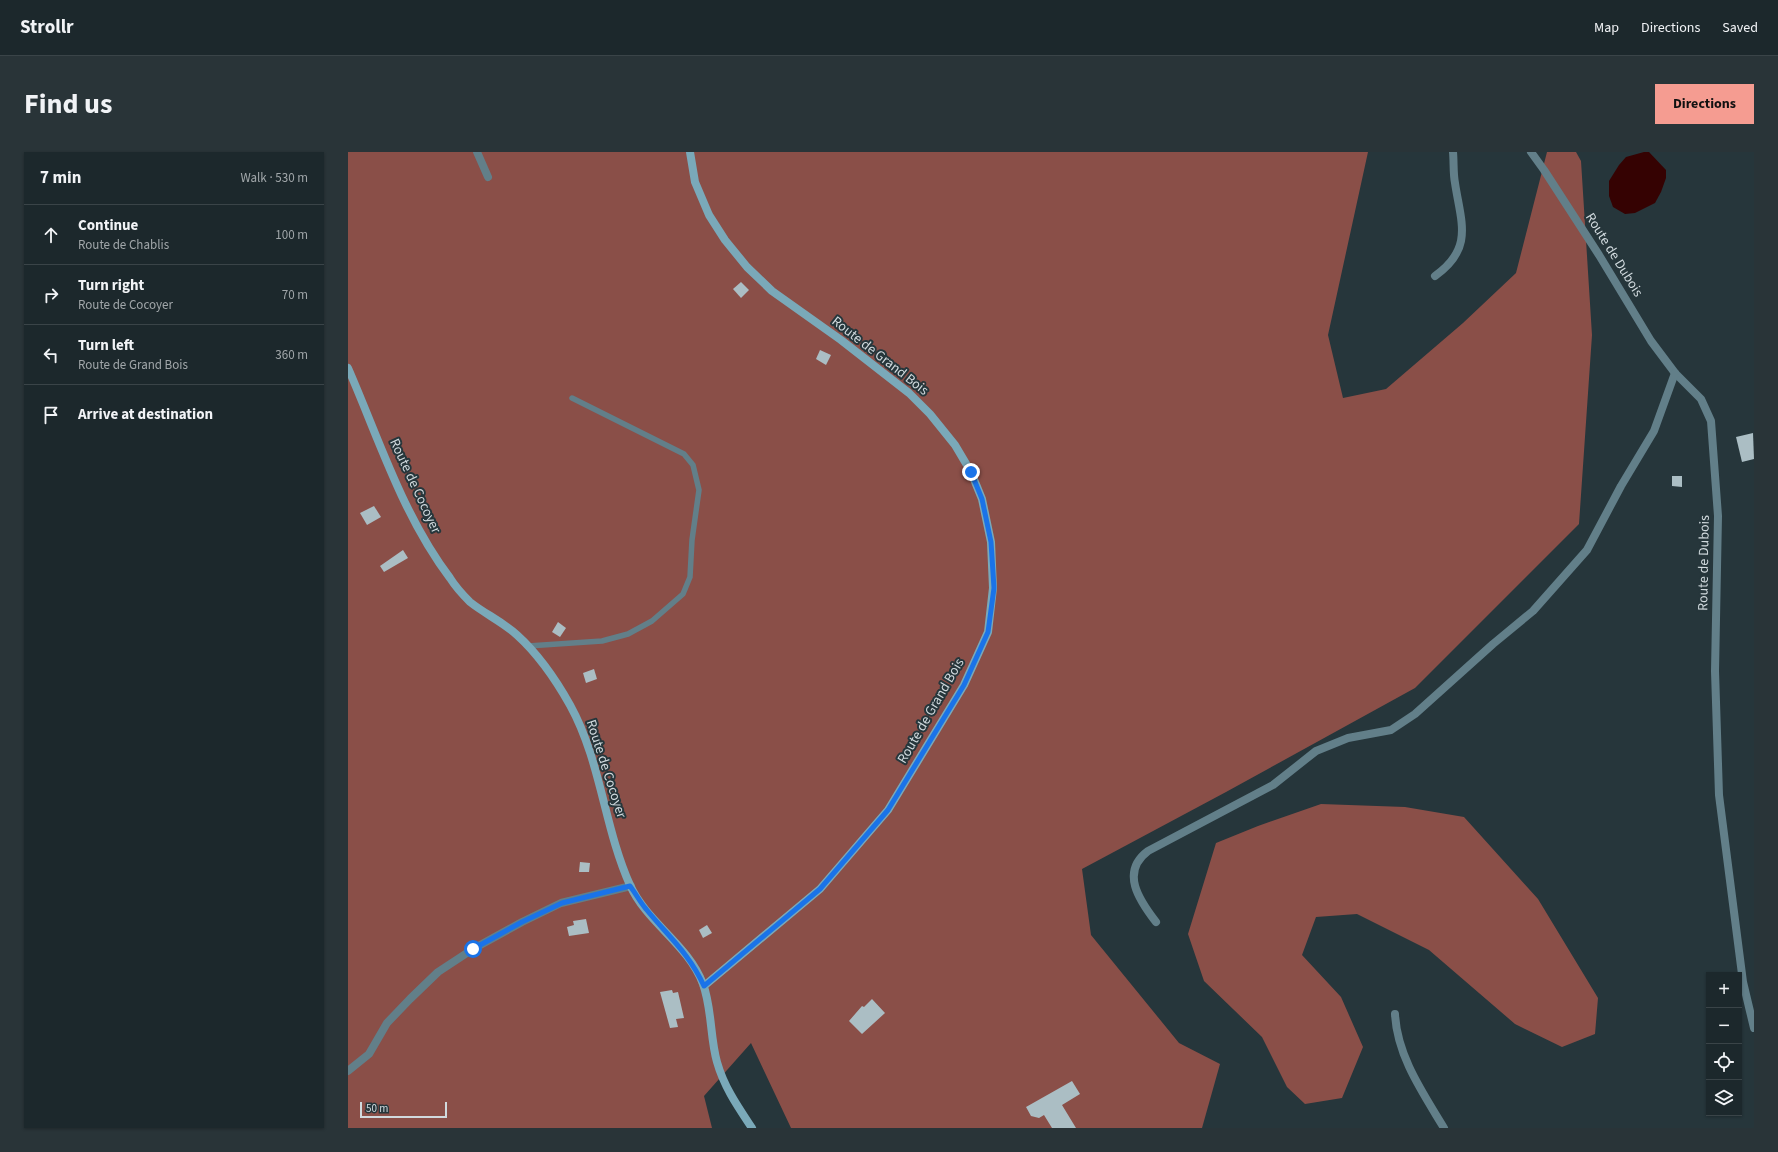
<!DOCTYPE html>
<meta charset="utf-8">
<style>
:root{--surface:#1c282c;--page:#293438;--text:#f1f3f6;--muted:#a0a6a9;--line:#3a4448;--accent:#f59c91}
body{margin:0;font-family:"Source Sans 3",sans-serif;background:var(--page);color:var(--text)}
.controls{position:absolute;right:12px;bottom:12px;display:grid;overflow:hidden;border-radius:0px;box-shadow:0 1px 3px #0004}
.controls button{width:36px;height:36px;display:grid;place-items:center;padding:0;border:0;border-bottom:1px solid var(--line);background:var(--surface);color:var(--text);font:20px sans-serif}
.scale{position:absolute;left:12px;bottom:10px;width:87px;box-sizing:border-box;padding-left:4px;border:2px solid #d1dade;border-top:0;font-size:11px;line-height:14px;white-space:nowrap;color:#d1dade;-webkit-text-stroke:3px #26363b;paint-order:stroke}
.stop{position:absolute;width:12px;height:12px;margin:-9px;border:3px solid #1a73e8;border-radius:50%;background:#fff}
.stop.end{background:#1a73e8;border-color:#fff;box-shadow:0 1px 4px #0008}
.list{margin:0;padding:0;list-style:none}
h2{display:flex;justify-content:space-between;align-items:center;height:52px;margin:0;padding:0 16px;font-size:17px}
h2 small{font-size:13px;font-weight:400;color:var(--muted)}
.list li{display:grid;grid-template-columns:26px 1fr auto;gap:12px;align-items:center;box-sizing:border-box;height:60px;padding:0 16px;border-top:1px solid var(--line)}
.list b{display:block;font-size:15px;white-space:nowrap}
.list p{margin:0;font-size:13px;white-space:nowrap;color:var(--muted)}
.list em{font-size:13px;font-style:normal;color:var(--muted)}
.icon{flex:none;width:22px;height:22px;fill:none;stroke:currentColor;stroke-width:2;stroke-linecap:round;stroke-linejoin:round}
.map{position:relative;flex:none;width:1406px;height:976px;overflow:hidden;border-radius:0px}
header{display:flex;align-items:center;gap:24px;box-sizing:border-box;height:56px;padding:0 20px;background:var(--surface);border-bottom:1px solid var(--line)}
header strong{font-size:19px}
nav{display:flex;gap:22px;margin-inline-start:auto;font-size:14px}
.intro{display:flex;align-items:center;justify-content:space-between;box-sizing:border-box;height:96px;padding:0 24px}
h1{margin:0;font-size:28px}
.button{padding:10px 18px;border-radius:0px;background:var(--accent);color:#111;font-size:14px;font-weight:700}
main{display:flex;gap:24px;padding:0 24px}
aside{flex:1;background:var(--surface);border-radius:0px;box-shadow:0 1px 3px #0004}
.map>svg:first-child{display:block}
.forest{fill:#8a4f48}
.water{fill:#350202}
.building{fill:#abbec4}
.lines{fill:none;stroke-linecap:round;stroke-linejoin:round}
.service{stroke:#627f89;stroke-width:5.5}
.minor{stroke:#627f89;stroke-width:8}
.secondary{stroke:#7aa9b9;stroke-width:8}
.route{stroke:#1a73e8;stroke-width:5}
.labels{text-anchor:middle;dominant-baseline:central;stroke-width:4;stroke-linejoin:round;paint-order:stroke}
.street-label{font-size:14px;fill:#d1dade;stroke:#26363b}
</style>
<header>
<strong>Strollr</strong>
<nav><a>Map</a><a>Directions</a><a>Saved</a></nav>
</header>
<div class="intro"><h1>Find us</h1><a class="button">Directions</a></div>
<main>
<aside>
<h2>7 min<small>Walk · 530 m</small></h2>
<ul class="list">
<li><svg class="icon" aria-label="ahead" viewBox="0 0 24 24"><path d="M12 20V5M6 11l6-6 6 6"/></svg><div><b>Continue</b><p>Route de Chablis</p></div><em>100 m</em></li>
<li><svg class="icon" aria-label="right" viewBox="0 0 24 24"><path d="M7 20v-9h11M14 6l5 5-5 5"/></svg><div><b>Turn right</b><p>Route de Cocoyer</p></div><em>70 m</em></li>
<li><svg class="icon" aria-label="left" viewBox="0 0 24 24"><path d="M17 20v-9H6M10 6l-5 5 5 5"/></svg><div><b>Turn left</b><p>Route de Grand Bois</p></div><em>360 m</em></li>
<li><svg class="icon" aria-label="arrive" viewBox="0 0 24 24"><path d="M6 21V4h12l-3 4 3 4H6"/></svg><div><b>Arrive at destination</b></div></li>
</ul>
</aside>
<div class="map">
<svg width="1406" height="976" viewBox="0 0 1406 976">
<rect width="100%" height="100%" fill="#26363b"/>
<!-- forest -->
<g class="forest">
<polygon points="0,0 1020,0 980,183 995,246 1038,237 1115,171 1168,121 1199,0 1228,0 1233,9 1244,183 1231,372 1067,536 878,640 734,717 743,783 831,891 872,912 854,976 443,976 403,891 356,944 364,976 0,976"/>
<polygon points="973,652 1057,655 1116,665 1190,747 1250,846 1247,882 1214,895 1167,872 1081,798 1009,762 968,765 954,803 993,845 1015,895 994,946 957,952 939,935 914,885 856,829 840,782 868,691 910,674"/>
</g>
<!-- water -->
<polygon class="water" points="1296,0 1301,0 1318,18 1318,26 1313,40 1307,51 1287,61 1277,62 1265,55 1261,44 1261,29 1271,13 1278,5"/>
<!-- building -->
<g class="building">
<polygon points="393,130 401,138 393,146 385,137"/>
<polygon points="472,198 483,203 478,213 468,207"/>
<polygon points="1405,281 1406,307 1394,310 1388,285"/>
<polygon points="1324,324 1334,324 1334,335 1324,334"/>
<polygon points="26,354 33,365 19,373 12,361"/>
<polygon points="55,398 60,406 36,420 32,414"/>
<polygon points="210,470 218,476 212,485 204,480"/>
<polygon points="246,517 249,527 238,531 235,521"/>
<polygon points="232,710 242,711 241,720 231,720"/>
<polygon points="238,767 241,781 221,784 219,775 226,773 225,769"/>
<polygon points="359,773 364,781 355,786 351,778"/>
<polygon points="324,838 325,841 330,840 336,866 328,867 330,875 322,876 312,840"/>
<polygon points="524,847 537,861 514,882 501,869 514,854 516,855"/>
<polygon points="724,929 732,942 714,953 728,976 704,976 696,963 691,966 683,964 678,955"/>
</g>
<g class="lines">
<!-- service -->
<polyline class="service" points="180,494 254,489 280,482 304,469 335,442 342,425 344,388 351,338 345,313 336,302 224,246"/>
<!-- minor -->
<g class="minor">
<polyline points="129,0 140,25"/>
<polyline points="1183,0 1196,18 1251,103 1303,189 1327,221 1353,247 1363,269 1370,364 1367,519 1371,643 1395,830 1406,876"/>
<path d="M 1087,124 C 1126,96 1113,71 1107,31 C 1105,21 1106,10 1105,0"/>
<path d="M 808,770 C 791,748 772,720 800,699 L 925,633 L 968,599 L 1000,586 L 1043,578 L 1067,562 L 1145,492 L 1185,459 L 1239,398 L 1273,334 L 1306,279 L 1327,221"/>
<path d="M 1047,862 C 1049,904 1075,941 1096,976"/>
<polyline points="0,919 21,902 39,871 62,847 90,820 125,797 174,770 213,751 283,734"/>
</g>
<!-- secondary -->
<g class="secondary">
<polyline points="342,0 347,30 361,63 377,88 399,115 424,139 493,188 561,241 582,262 607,293 623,320 634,347 643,390 645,436 640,480 616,533 540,658 472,737 356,834"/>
<path d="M 0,216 C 31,287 55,364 102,426 C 107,434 115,443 122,450 C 137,462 155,470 169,483 C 190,502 208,528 222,553 C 253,609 256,675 282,733 C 299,771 340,792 355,832 C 364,856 362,886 369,910 C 376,935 390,955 404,976"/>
</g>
</g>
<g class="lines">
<!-- route -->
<path class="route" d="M 125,797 L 174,770 L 214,751 L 282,734 C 288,742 292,750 298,757 C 320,784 341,801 356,834 L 472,737 L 540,658 L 616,533 L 640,480 L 646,436 L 643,390 L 634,347 L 623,320"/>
</g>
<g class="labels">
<!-- street labels -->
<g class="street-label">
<text transform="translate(1266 103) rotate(58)">Route de Dubois</text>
<text transform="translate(532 204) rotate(38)">Route de Grand Bois</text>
<text transform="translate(67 334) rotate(65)">Route de Cocoyer</text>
<text transform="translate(1356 411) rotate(-89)">Route de Dubois</text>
<text transform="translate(583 559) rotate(-60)">Route de Grand Bois</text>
<text transform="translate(258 617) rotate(72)">Route de Cocoyer</text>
</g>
</g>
</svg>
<div class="controls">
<button>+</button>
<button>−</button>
<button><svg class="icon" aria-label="locate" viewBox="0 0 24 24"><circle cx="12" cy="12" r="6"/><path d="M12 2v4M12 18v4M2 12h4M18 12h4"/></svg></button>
<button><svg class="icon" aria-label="layers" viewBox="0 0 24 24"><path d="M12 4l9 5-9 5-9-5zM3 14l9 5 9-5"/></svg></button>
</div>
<div class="scale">50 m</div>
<div class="stop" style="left:125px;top:797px"></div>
<div class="stop end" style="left:623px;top:320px"></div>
</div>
</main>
